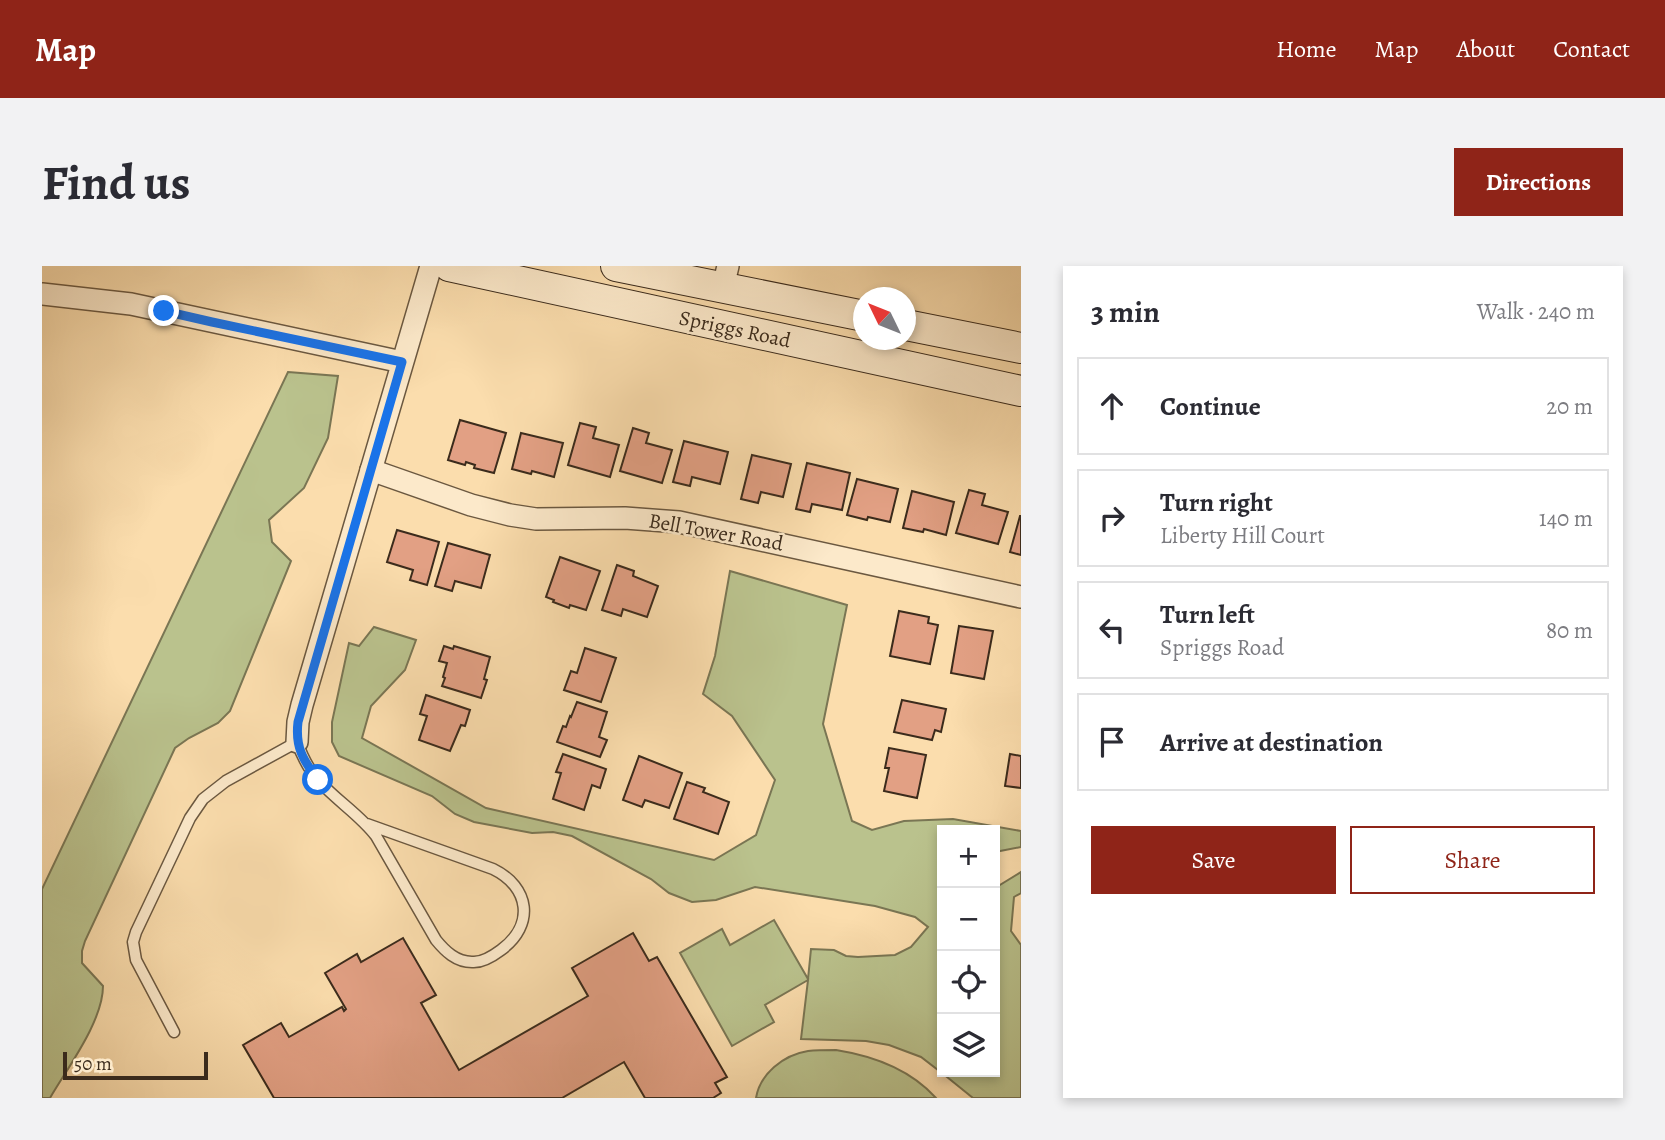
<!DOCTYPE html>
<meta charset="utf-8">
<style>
:root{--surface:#fff;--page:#f2f2f3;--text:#2b2b33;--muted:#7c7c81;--line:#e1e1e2;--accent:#8f2418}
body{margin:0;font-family:Alegreya,serif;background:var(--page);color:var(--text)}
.controls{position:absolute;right:21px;bottom:21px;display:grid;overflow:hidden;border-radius:0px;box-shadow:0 4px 10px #0003}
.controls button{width:63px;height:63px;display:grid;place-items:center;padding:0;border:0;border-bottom:2px solid var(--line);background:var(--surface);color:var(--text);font:35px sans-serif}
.compass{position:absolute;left:811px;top:21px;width:63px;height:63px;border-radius:50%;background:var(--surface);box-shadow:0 4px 10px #0003;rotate:313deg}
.scale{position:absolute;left:21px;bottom:18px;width:145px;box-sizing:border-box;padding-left:7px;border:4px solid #3b2b1c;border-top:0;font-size:19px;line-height:24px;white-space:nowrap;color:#3b2b1c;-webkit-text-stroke:5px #fce9ca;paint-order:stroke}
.stop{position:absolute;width:21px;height:21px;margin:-16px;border:5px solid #1a73e8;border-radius:50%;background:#fff}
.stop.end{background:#1a73e8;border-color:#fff;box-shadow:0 2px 7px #0008}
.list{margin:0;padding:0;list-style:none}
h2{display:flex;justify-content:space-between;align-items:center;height:91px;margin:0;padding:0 28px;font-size:30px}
h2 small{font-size:23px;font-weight:400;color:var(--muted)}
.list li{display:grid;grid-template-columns:46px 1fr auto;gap:21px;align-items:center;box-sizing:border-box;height:98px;margin:0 14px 14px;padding:0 14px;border:2px solid var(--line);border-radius:0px}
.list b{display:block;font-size:26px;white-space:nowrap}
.list p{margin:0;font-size:23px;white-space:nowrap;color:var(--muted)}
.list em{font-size:23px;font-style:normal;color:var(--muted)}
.actions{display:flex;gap:14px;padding:21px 28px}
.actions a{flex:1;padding:16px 0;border:2px solid var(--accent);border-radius:0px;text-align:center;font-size:24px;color:var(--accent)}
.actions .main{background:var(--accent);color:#fff}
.icon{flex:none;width:38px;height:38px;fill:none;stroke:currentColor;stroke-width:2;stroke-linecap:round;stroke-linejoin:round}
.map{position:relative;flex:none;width:979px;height:832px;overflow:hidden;border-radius:0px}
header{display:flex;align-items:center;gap:42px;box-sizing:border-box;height:98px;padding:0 35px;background:var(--accent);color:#fff}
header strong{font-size:33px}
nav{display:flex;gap:38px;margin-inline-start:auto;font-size:24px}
.intro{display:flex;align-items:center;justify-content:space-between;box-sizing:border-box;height:168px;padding:0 42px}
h1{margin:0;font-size:49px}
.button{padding:18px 32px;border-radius:0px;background:var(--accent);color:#fff;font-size:24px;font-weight:700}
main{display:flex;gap:42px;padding:0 42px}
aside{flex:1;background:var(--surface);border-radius:0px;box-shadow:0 4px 10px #0003}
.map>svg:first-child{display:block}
.green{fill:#bac28d;stroke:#7a7654;stroke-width:2}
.building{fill:#e2a084;stroke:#3b2b1c;stroke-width:2}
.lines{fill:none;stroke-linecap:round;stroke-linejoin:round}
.service-casing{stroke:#6b5840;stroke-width:13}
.minor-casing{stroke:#6b5840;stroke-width:24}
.secondary-casing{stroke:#3b2b1c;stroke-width:32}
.service{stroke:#fce9ca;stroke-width:10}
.minor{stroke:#fce9ca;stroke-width:21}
.secondary{stroke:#fce9ca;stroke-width:30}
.route{stroke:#1a73e8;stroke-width:9}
.labels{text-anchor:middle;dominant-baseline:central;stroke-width:5;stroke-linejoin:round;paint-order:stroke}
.street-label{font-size:21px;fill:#3b2b1c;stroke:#fce9ca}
</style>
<header>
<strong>Map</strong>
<nav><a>Home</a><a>Map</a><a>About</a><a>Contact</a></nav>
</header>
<div class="intro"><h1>Find us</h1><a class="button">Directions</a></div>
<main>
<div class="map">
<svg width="979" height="832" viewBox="0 0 979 832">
<rect width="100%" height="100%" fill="#fbddad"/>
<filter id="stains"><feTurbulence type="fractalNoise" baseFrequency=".00286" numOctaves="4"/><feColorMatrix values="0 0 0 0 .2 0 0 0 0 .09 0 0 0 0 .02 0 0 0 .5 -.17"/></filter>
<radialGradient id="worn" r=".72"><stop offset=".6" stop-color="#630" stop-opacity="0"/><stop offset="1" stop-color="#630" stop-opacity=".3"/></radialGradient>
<!-- green -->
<g class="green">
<path d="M 246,106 L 296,110 L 286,172 L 262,222 L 227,254 L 230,276 L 249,295 L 188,445 L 176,457 L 147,472 L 133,482 L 43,675 L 40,685 L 40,697 L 61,720 C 61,755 26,801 8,832 L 0,832 L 0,623 Z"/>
<polygon points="688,305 805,339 781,458 810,555 830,564 862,555 911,553 979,565 979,581 953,586 953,564 900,564 900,806 953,806 953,622 979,606 979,627 972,631 969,665 979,679 979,832 931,832 905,811 879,791 847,779 824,775 759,773 766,714 723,739 732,756 690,780 638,687 680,663 688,679 732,654 766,713 769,683 792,684 804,690 816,691 853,689 869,681 886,661 873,651 833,640 713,621 674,634 650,636 627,627 609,613 530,570 511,566 490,567 432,556 413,548 390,530 297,490 290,476 290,456 307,377 317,380 332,361 374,374 363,404 329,440 320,472 444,542 672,594 714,569 733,514 690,450 661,428 673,390"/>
<path d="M 794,784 C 832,790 868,803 894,832 L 714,832 C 718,808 741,789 766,785 C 775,784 785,784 794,784 Z"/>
</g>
<!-- building -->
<g class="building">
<polygon points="418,154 464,167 452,207 432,202 433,199 424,196 423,199 406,194"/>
<polygon points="538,157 554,161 551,172 577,179 568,211 526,199"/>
<polygon points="591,162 607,167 604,177 630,184 620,217 578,205"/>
<polygon points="479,167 521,177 512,211 490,205 489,208 470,203"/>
<polygon points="642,175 686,186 678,218 650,211 648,220 631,216"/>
<polygon points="710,189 749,198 741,231 719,226 716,237 699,233"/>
<polygon points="765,197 808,207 800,244 770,238 768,246 754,243"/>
<polygon points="815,213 856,223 848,256 826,251 825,254 805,249"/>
<polygon points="927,224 943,228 940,239 966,246 956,278 914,267"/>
<polygon points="870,225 912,236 904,269 882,263 881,266 861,262"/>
<polygon points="978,250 979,250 979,289 968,286"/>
<polygon points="355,264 397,276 385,319 368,314 371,304 345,296"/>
<polygon points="406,277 448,289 439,322 413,315 410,325 393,320"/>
<polygon points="518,291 558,305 544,344 528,339 527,342 511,336 512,334 504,331"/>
<polygon points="575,299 592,305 591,310 616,320 605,351 581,343 579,350 560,344"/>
<polygon points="857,345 887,351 886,357 896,359 888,398 848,390"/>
<polygon points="917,360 951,365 942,413 909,407"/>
<polygon points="402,380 411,383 412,380 448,391 442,413 445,414 439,432 400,420 403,412 401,411 405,397 397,395"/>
<polygon points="543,382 574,392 559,436 522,424 529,405 535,407"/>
<polygon points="384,429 428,444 423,460 419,459 408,485 377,474 385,450 378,448"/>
<polygon points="860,434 904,443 899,466 893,464 890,474 852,466"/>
<polygon points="535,436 565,446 557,471 565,474 558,491 515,476 521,460 524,461 528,450 529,451"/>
<polygon points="847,482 884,489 875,532 842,525 847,502 843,502"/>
<polygon points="521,488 564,503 558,522 550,519 542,544 511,533 519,507 514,506"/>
<polygon points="968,488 979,490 979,522 963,520"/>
<polygon points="597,490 640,507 627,542 603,534 600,541 581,534"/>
<polygon points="645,516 663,522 661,526 687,536 676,568 632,553"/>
<polygon points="591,667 607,695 615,691 685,811 673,817 679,827 671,832 603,832 582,796 520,832 232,832 201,779 239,757 247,771 300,741 302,745 304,743 283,707 315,688 319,696 361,672 394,729 379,737 417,804 546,730 530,702"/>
</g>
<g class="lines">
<defs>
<path id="service" d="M 132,766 L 94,694 L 91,676 L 94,666 L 148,552 L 161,533 L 184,515 L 255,476 C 260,490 267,504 277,515 C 295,535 318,549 334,570 L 394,674 C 403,685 414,696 430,696 C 440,697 451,690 459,684 C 493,659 488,621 451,603 L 325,558"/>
<g id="minor">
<polyline points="681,21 686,0"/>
<polyline points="0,28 89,38 360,96"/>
<polyline points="329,204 429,239 468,249 494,253 583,252 637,256 979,331"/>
<polyline points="255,476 256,456 260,439 389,0"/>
</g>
<g id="secondary">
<polyline points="407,0 979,125"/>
<polyline points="574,0 822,50"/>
<polyline points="864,59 979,82"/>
</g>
</defs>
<!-- service casing -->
<use href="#service" class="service-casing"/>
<!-- minor casing -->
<use href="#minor" class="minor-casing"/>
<!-- secondary casing -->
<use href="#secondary" class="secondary-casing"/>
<!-- service -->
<use href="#service" class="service"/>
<!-- minor -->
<use href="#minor" class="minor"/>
<!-- secondary -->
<use href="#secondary" class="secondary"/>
</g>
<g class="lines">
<!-- route -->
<path class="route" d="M 122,45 L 170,56 L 360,96 L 256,456 C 253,481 261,494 276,514"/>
</g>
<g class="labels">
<!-- street labels -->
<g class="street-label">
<text transform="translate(693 63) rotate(12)">Spriggs Road</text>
<text transform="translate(674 266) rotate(10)">Bell Tower Road</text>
</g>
</g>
<rect width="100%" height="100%" filter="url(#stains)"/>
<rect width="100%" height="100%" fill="url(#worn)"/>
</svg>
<div class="controls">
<button>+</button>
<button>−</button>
<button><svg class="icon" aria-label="locate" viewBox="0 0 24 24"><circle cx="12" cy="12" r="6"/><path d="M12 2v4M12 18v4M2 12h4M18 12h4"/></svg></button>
<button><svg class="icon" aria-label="layers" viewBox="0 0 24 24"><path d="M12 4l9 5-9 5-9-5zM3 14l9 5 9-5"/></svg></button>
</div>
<svg class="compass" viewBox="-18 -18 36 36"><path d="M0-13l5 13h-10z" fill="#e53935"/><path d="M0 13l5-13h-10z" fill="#7c7c81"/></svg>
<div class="scale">50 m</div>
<div class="stop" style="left:276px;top:514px"></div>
<div class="stop end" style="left:122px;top:45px"></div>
</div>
<aside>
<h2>3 min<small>Walk · 240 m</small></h2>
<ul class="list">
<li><svg class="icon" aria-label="ahead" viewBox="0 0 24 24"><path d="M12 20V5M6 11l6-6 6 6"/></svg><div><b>Continue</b></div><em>20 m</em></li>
<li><svg class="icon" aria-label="right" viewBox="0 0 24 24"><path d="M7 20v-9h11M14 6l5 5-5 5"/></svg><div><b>Turn right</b><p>Liberty Hill Court</p></div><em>140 m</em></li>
<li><svg class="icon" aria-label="left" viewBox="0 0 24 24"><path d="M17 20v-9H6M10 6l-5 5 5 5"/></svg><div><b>Turn left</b><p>Spriggs Road</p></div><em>80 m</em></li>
<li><svg class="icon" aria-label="arrive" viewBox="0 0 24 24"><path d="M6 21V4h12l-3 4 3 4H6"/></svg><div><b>Arrive at destination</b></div></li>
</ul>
<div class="actions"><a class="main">Save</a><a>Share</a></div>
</aside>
</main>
